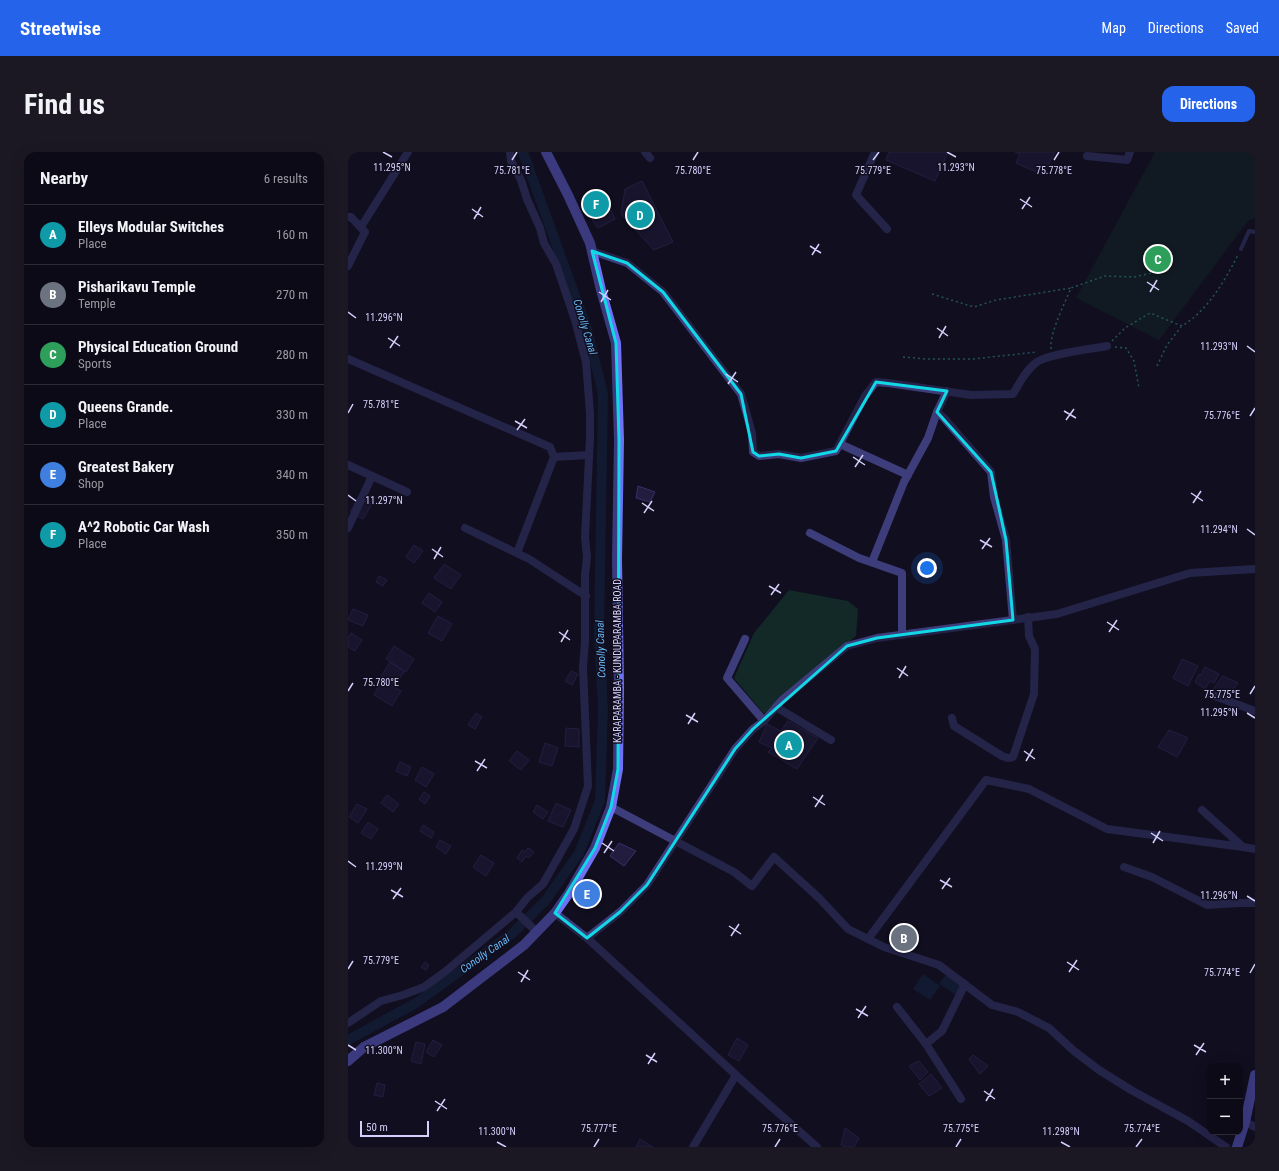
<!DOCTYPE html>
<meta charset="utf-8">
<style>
:root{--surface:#0d0a17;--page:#1b1824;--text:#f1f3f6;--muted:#9a9aa1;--line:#2d2b36;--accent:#2563eb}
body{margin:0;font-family:"Roboto Condensed",sans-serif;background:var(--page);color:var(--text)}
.controls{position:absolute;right:12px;bottom:12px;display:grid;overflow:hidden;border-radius:8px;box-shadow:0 4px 16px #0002}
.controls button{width:36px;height:36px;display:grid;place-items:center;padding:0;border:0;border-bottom:1px solid var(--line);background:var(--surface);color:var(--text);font:20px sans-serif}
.scale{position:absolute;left:12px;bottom:10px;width:69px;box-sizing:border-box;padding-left:4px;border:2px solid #d4d0fb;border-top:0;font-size:11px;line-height:14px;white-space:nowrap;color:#d4d0fb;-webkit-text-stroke:3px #110e1f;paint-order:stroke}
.you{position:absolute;left:579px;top:416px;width:14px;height:14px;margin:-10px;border:3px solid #fff;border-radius:50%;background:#1a73e8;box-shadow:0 0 0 6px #1a73e833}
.badge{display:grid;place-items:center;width:26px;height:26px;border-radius:50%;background:var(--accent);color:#fff;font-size:13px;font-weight:700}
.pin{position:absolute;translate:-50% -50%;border:2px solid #fff;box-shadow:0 1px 4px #0006}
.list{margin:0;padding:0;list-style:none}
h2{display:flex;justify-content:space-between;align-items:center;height:52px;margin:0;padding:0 16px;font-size:17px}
h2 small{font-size:13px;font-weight:400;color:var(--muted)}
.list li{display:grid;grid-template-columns:26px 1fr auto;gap:12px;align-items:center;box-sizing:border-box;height:60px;padding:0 16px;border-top:1px solid var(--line)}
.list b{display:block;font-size:15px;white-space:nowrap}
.list p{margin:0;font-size:13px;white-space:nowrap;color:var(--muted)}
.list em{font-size:13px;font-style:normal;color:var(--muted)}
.map{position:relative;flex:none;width:907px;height:995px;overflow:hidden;border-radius:12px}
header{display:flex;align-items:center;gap:24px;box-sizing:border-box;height:56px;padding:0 20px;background:var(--accent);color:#fff}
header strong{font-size:19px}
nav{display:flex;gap:22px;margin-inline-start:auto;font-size:14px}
.intro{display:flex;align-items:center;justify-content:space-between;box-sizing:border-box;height:96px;padding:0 24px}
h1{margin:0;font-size:28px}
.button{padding:10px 18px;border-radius:12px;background:var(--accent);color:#fff;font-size:14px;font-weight:700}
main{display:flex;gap:24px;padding:0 24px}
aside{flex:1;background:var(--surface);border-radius:12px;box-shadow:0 4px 16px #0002}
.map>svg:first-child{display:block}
.green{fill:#122927}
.water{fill:#122845}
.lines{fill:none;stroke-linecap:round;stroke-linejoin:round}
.canal{stroke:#122845;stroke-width:10}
.building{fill:#221c3f;stroke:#393069}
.path{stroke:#37a99e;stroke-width:1.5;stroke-dasharray:2 3;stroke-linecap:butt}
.service{stroke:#3d3d7b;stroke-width:4}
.minor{stroke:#3d3d7b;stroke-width:8}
.secondary{stroke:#6f70f4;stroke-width:10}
.marked{fill:none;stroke:#12d7e6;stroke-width:3;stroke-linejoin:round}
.ticks{fill:none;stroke:#d4d0fb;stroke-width:1.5}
.labels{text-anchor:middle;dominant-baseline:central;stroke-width:3;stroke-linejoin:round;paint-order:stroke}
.street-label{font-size:10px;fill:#d4d0fb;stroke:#110e1f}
.water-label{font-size:11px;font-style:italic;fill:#66b6f3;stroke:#110e1f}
.ticks-label{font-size:10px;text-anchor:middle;fill:#d4d0fb;stroke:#110e1f;stroke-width:3;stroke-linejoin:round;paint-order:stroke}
</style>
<header>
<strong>Streetwise</strong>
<nav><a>Map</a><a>Directions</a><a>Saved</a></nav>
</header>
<div class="intro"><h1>Find us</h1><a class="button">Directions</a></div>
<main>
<aside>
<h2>Nearby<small>6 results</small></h2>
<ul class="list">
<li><span class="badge" style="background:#0f9aa8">A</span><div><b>Elleys Modular Switches</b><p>Place</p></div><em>160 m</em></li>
<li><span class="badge" style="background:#6b7280">B</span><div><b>Pisharikavu Temple</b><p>Temple</p></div><em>270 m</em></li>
<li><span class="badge" style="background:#2e9e5b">C</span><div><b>Physical Education Ground</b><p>Sports</p></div><em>280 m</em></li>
<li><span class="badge" style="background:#0f9aa8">D</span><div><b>Queens Grande.</b><p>Place</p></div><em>330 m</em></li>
<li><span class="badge" style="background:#3f7fe0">E</span><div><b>Greatest Bakery</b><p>Shop</p></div><em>340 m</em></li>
<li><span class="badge" style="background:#0f9aa8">F</span><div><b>A^2 Robotic Car Wash</b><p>Place</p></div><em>350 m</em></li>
</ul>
</aside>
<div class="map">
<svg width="907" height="995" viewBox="0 0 907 995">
<rect width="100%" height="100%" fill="#110e1f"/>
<!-- green -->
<g class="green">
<polygon points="807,0 907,0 907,66 900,69 811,188 728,146"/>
<polygon points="441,438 500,449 510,457 508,484 416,562 386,526 406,481"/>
</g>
<!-- water -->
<g class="water">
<polygon points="599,821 614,832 608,843 591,832"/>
<polygon points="575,822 592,834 582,848 565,837"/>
</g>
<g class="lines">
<!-- canal -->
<polyline class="canal" points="0,888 68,851 165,781 198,748 231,701 252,649 255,557 251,481 255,242 239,177 175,0"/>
</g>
<!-- building -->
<g class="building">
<polygon points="541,0 600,0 587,29 538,8"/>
<polygon points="667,0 707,0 695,23 668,11 672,2"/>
<polygon points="294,29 325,90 306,98 273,62 277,37"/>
<polygon points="251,41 259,55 244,64 236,49"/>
<polygon points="262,56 267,67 250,76 242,65"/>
<polygon points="290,334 307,340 302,350 288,346"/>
<polygon points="10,345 24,352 15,367 2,360"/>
<polygon points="66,393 75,399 66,411 58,405"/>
<polygon points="96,412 113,423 103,437 86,426"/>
<polygon points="31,424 39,428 35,434 28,430"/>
<polygon points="81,441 94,450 87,460 74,451"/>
<polygon points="5,457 20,463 15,474 0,468"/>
<polygon points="90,464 104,472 94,489 80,481"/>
<polygon points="3,481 14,488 7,499 0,495 0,486"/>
<polygon points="46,494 66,507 58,520 38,507"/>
<polygon points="834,507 850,514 840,534 825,526"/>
<polygon points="42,510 56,520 47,533 33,524"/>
<polygon points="857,515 871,522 866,531 862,529 857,537 847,530 851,522 853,523"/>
<polygon points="223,519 230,522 224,533 217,529"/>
<polygon points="875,524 890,531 881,543 879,542 878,544 863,540"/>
<polygon points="34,528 53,539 44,554 26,543"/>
<polygon points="128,561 134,565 127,577 120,573"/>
<polygon points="440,569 470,586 449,617 420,600 424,596 411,590 419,572 433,579"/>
<polygon points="218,576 231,577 231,595 217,594"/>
<polygon points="821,578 840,586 829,605 810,595"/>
<polygon points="197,591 210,596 204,614 191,610"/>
<polygon points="169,599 181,608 173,618 161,609"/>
<polygon points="52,610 63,615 59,624 48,619"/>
<polygon points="74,615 86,622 78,635 67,628"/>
<polygon points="76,640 82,644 77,652 71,647"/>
<polygon points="39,643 51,652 45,660 33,651"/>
<polygon points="208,651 223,658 215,675 200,669"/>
<polygon points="9,652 19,657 10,671 1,665"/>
<polygon points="189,653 200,660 195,667 185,660"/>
<polygon points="20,670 30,677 23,687 13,681"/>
<polygon points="75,673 86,680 83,686 72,679"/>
<polygon points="92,688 103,694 98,702 88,695"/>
<polygon points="271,691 288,699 276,714 262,704"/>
<polygon points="180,696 186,700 181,706 178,704 174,710 169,706 174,698 177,700"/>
<polygon points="133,703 146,711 138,724 125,715"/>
<polygon points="239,730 249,736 238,753 229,747"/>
<polygon points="77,810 81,813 78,818 73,815"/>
<polygon points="389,886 400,893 391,909 380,903"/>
<polygon points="85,888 94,893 86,905 78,900"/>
<polygon points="68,890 77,892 73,912 63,909"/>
<polygon points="625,903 640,914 632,922 621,907"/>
<polygon points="571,909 580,920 572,928 561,914"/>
<polygon points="583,922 594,936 581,944 571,932"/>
<polygon points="29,931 37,933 35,945 26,943"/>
<polygon points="497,976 511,986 506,995 497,995 493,993"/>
<polygon points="292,987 305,995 288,995"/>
</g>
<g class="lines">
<!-- path -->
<g class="path">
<polyline points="584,142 626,155 648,148 723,136"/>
<path d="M 764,189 L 777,176 L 802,161 L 834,174 C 860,158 876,130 890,103"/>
<polyline points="767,195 778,196 786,209 791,236"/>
<path d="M 703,197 C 701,182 717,151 723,136 L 757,124 L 786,125 L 808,120"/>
<polyline points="555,205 578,207 625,207 689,200"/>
<polyline points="809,214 819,193 833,175"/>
</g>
<!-- service -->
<polyline class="service" points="893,97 901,79 907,80"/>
<!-- minor -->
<g class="minor">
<polyline points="297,0 302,6"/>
<polyline points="527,0 508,43 539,77"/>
<polyline points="739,4 779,8 782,0"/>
<polyline points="0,65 3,65 17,80 0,114"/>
<polyline points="13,75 60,0"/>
<path d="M 244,99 L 279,111 L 315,140 L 393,242 L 404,281 L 405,300 L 411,304 L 431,302 L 453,306 L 488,299 L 517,244 L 528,230 L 540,231 L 623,243 L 665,242 C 672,230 678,218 689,210 C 700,202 743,197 759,194"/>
<polyline points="0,207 202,295 206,305 241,303"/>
<polyline points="589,260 595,265 643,320 646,345 658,388 665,468"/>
<polyline points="492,292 560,323"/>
<polyline points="0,313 59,340"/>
<polyline points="0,376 24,324"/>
<polyline points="117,376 181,407 238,444"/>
<polyline points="462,381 511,406 554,421 554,483"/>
<polyline points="169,401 206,305"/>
<polyline points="524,410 556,330 580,286 589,260 599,239"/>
<polyline points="397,487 379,526 416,569"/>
<polyline points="864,543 907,559"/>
<polyline points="428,555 483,588"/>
<polyline points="604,566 606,574 654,604 660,606 665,605 686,542 687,497 681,484 680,465"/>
<polyline points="263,655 386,720 404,734 426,705 471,746 500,777 536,795 591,813 644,853 670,860 701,876 726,899 751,918 783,938 840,969 878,995"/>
<polyline points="854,658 895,695 907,697"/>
<polyline points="776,715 804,725 859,753 890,751 907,751"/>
<polyline points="168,760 189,780"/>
<polyline points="207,761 239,786 400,934 469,995"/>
<polyline points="239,786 272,760 299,733 387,597 405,577 416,569 434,548 499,494 529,486 709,462 842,421 907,417"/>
<polyline points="520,787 638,628 681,637 759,677 895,695"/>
<polyline points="549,855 578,892 613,947"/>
<polyline points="0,871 33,849 55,843 76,835 98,819 168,760 179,746 195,732 226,677 240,634 235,515 237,490 237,423 239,405 237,385 242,286 242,261 238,210 227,168 208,112 196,91 192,76 179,47 173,28 163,9 162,0"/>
<polyline points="578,892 594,879 617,832"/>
<polyline points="897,970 907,975"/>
<polyline points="345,995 388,923"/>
</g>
<!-- secondary -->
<g class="secondary">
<polyline points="0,909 16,895 95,855 176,793 207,761 221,741 247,696 263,655 270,617 271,536 269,407 271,288 268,191 253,138 242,91 220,43 198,0"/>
<polyline points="889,995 897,970 907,923"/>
</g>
</g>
<!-- marked area -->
<path d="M0 0H907V995H0ZM 244,99 L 279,111 L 315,140 L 393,242 L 405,300 L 411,304 L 431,302 L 453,306 L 488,299 L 528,230 L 599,239 L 589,260 L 643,320 L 658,388 L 665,468 L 529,486 L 499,494 L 405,577 L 387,597 L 299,733 L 272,760 L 239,786 L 207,761 L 247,696 L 263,655 L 270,617 L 271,288 L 268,191 Z" fill="#110e1f" fill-opacity=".55" fill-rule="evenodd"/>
<path class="marked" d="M 244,99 L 279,111 L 315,140 L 393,242 L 405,300 L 411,304 L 431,302 L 453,306 L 488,299 L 528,230 L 599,239 L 589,260 L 643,320 L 658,388 L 665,468 L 529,486 L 499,494 L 405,577 L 387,597 L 299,733 L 272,760 L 239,786 L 207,761 L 247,696 L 263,655 L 270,617 L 271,288 L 268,191 Z"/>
<!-- ticks -->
<path class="ticks" d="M 35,0 L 44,5M 599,0 L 608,5M 164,8 L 169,0M 345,8 L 350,0M 525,8 L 531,0M 706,8 L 711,0M 672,47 L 684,55M 124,57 L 135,65M 674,57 L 682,45M 126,67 L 133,55M 462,94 L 473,101M 464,103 L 471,92M 799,130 L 811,138M 251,140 L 263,148M 802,140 L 809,128M 253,150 L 260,138M 0,160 L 8,166M 589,176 L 600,184M 40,186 L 52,194M 591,186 L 598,174M 899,194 L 907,200M 42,196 L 50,184M 378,222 L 390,230M 380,232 L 388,220M 716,259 L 728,266M 0,261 L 5,252M 902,264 L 907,256M 718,268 L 726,257M 167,269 L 179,276M 169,278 L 177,267M 505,305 L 517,313M 507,315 L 515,303M 843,341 L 855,349M 0,343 L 8,349M 294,351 L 306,359M 845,351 L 853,339M 296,361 L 304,349M 899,377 L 907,383M 632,388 L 644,395M 84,397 L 95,405M 634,397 L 642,386M 86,407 L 93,395M 421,434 L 433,441M 423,443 L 431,432M 759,470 L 771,478M 211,480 L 222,488M 761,480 L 769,468M 213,490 L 220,478M 549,516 L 560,524M 551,526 L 558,514M 0,539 L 5,531M 902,542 L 907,534M 899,561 L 907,566M 338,563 L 350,570M 340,572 L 347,561M 676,599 L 687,607M 127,609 L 139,616M 678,609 L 685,597M 129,619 L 137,607M 465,645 L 477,653M 467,655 L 475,643M 803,681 L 815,689M 254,691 L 266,699M 805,691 L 812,679M 256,701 L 264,689M 0,709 L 8,715M 592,728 L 604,735M 594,737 L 602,726M 43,738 L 55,745M 899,744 L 907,749M 45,747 L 53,736M 381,774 L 393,782M 383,784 L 391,772M 719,810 L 731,818M 0,817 L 5,809M 170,820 L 182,828M 721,820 L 729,808M 902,821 L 907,812M 173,830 L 180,818M 508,857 L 520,864M 510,866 L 518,854M 0,893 L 8,898M 846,893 L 858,900M 298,903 L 309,910M 848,903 L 856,891M 300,912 L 307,901M 636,939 L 647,947M 87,949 L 99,957M 638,949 L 645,937M 89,959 L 97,947M 149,990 L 158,995M 713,990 L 722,995M 246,995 L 251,987M 427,995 L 432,987M 608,995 L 613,987M 788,995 L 794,987"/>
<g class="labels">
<!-- street labels -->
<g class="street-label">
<text transform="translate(269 509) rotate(-90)">KARAPARAMBA - KUNDUPARAMBA ROAD</text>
</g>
<!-- water labels -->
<g class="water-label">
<text transform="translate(237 175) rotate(73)">Conolly Canal</text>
<text transform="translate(253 497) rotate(-92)">Conolly Canal</text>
<text transform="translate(137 802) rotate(-35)">Conolly Canal</text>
</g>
</g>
<g class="ticks-label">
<text x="608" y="19">11.293°N</text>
<text x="44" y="19">11.295°N</text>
<text x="164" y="22">75.781°E</text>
<text x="345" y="22">75.780°E</text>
<text x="525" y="22">75.779°E</text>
<text x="706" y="22">75.778°E</text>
<text x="36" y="169">11.296°N</text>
<text x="871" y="198">11.293°N</text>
<text x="33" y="256">75.781°E</text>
<text x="874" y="267">75.776°E</text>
<text x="36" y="352">11.297°N</text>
<text x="871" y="381">11.294°N</text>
<text x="33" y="534">75.780°E</text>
<text x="874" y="546">75.775°E</text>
<text x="871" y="564">11.295°N</text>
<text x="36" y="718">11.299°N</text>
<text x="871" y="747">11.296°N</text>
<text x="33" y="812">75.779°E</text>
<text x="874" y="824">75.774°E</text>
<text x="36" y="902">11.300°N</text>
<text x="251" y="980">75.777°E</text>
<text x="432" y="980">75.776°E</text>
<text x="613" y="980">75.775°E</text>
<text x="794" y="980">75.774°E</text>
<text x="149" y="983">11.300°N</text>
<text x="713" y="983">11.298°N</text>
</g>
</svg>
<div class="controls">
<button>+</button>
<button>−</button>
</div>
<div class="scale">50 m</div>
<div class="you"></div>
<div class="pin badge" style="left:441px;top:593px;background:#0f9aa8">A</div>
<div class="pin badge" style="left:556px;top:786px;background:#6b7280">B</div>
<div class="pin badge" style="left:810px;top:107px;background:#2e9e5b">C</div>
<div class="pin badge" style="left:292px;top:63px;background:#0f9aa8">D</div>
<div class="pin badge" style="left:239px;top:742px;background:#3f7fe0">E</div>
<div class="pin badge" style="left:248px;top:52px;background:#0f9aa8">F</div>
</div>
</main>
